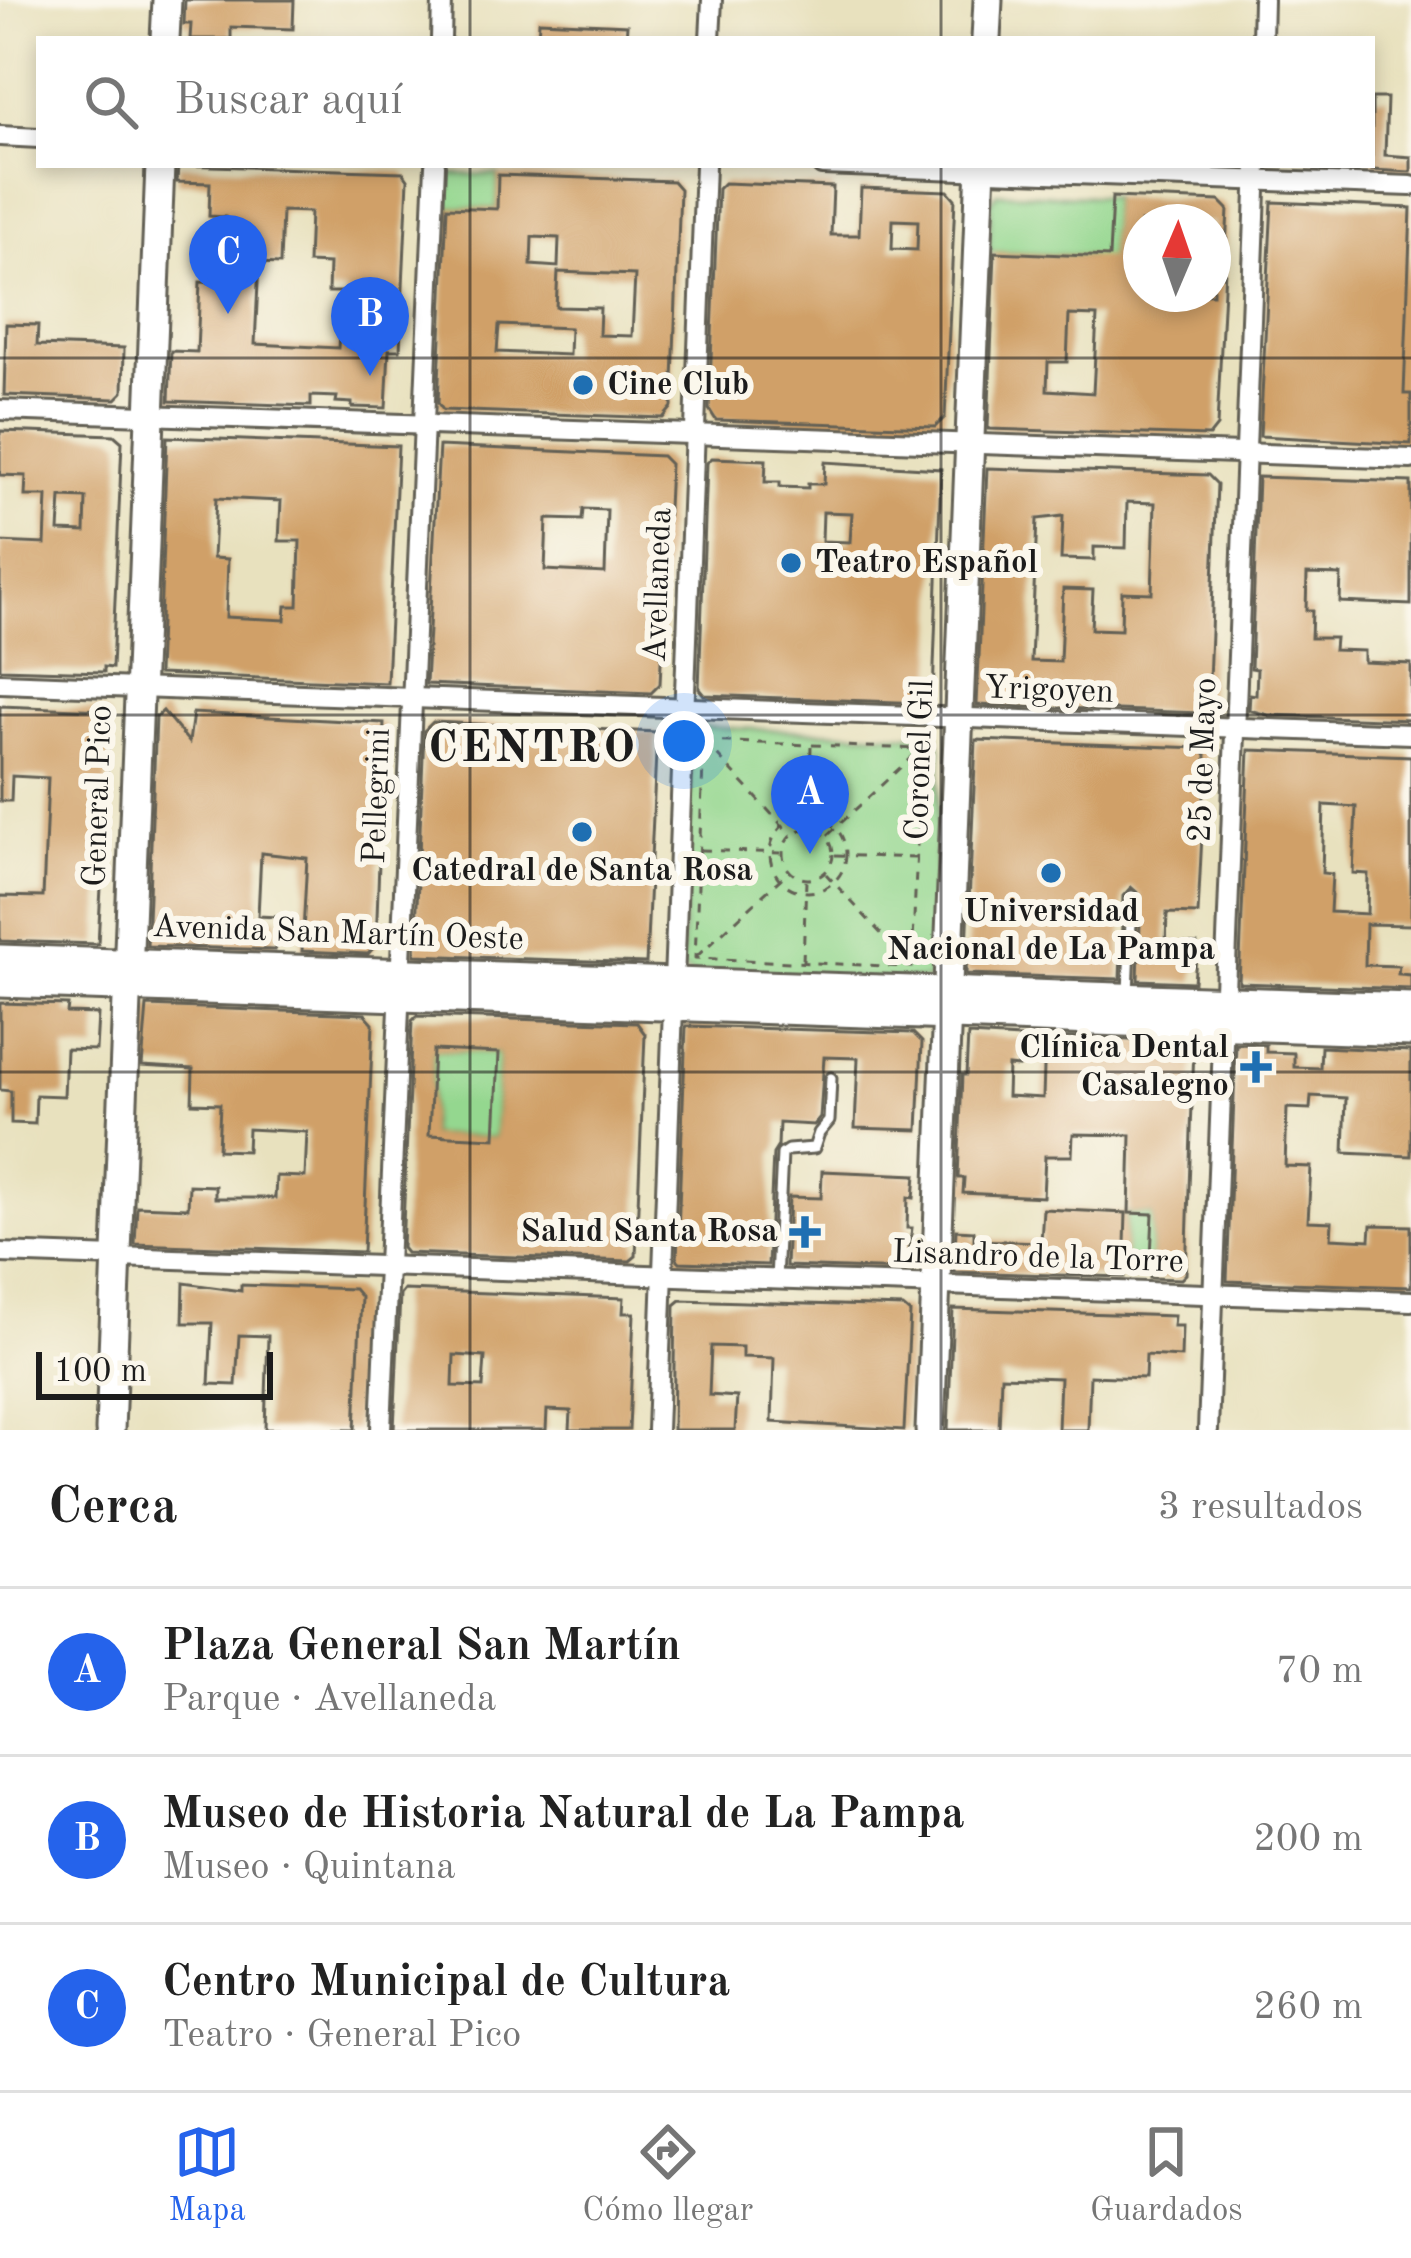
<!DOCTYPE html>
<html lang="es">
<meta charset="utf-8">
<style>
:root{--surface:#fff;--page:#f2f2f2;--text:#222;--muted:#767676;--line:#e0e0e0;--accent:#2563eb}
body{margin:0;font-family:"Old Standard TT",serif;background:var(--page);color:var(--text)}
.compass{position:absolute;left:1123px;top:204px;width:108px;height:108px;border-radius:50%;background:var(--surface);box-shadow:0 6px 18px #0003;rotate:2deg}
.scale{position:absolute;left:36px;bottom:30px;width:237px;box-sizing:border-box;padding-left:12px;border:6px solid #1c1c1c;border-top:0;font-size:33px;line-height:42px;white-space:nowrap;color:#1c1c1c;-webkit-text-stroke:9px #fbf7ec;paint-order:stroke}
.you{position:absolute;left:684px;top:741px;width:42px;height:42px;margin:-30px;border:9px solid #fff;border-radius:50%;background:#1a73e8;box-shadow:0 0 0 18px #1a73e833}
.badge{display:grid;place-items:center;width:78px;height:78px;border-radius:50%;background:var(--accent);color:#fff;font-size:39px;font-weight:700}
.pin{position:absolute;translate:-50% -99px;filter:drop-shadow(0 3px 6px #0008)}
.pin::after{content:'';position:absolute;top:63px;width:42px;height:36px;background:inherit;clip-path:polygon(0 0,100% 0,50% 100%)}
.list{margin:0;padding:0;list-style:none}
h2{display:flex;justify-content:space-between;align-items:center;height:156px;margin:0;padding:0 48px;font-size:51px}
h2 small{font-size:39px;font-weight:400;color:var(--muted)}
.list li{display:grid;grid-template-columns:78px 1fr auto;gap:36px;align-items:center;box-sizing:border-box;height:168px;padding:0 48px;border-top:3px solid var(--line)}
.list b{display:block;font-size:45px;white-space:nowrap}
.list p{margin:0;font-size:39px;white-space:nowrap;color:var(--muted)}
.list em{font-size:39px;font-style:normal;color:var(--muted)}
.icon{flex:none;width:66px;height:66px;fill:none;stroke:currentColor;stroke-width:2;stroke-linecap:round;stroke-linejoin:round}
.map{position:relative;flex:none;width:1411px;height:1430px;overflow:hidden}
.search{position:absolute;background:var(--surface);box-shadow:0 6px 18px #0003;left:36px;right:36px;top:36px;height:132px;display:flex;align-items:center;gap:30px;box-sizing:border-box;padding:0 42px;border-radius:0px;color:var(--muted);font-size:45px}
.sheet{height:660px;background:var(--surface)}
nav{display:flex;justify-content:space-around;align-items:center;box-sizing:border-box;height:168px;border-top:3px solid var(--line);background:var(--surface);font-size:33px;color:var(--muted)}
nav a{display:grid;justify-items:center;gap:6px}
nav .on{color:var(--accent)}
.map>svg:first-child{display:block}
.green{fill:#94d78f;stroke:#587a56;stroke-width:3}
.building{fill:#d0a068;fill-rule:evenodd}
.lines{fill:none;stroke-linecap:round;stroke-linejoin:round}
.lane-casing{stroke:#636155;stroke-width:15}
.street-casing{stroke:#636155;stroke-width:24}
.secondary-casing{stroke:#636155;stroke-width:33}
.path{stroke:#636155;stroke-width:3;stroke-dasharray:9 9;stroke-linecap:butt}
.lane{stroke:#fff;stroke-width:9}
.street{stroke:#fff;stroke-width:18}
.secondary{stroke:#fff;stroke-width:27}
.grid{fill:none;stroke:#1c1c1c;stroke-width:3;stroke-opacity:0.55}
.poi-dot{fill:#1f6fb2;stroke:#fbf7ec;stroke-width:4.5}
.labels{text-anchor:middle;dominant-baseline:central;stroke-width:12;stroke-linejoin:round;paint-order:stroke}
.poi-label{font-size:33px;font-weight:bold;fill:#1c1c1c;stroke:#fbf7ec;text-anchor:start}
.street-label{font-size:33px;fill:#1c1c1c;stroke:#fbf7ec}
.district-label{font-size:45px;font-weight:bold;letter-spacing:3px;fill:#1c1c1c;stroke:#fbf7ec}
</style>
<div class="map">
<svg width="1411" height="1430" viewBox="0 0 1411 1430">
<rect width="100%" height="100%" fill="#fbf7ec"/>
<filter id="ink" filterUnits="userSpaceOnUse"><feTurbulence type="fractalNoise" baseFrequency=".00833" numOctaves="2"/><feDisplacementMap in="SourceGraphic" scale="24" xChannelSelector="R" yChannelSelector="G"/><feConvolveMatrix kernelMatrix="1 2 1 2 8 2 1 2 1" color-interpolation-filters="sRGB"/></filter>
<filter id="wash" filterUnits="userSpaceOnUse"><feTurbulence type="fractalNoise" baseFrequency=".004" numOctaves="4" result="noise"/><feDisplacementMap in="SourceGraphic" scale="48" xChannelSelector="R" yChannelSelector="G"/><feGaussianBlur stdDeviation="2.7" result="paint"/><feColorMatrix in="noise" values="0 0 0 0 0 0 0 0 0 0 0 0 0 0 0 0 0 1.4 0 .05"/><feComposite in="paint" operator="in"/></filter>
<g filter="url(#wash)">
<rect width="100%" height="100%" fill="#e8e1be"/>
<!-- green -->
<g class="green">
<polygon points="451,174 498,175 497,209 442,207 443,181"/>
<polygon points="998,193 1112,197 1109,280 1090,256 989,252 991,202"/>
<polygon points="702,727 937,736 941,750 931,970 927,980 693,975 681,968 693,728"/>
<polygon points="433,1050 499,1053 495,1138 429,1135"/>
<polygon points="1126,1213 1153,1214 1150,1278 1124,1277"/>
</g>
<g id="blocks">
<!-- building -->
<g class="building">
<polygon points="185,0 294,0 293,29 231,27 231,39 190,39 191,24 184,24"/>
<polygon points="539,21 627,25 626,39 538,39"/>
<polygon points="1372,98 1387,98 1385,155 1411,157 1411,172 1372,170"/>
<path d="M 178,165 L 403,172 L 408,179 L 400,350 L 389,350 L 386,408 L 352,407 L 352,403 L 336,402 L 337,397 L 311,396 L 311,406 L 169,401 L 171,351 L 197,352 L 200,282 L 222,283 L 223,250 L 225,217 L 209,216 L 210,183 L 177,182 ZM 282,211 L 310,212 L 308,263 L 329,264 L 328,292 L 346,292 L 344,334 L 339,334 L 338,348 L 255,344 L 259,263 L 280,264 Z"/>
<path d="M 498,175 L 673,181 L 680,189 L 672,407 L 663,418 L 443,410 L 438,403 L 447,207 L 497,209 ZM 532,237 L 559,238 L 558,267 L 531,265 ZM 558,272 L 635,275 L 632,336 L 599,335 L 600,308 L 556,307 ZM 499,325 L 570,328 L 569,355 L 497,352 Z"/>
<path d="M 724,183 L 833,187 L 831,235 L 859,235 L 861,188 L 948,191 L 955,199 L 945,417 L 935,427 L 716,420 L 709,409 L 718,189 ZM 893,220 L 918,221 L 917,250 L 892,249 Z"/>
<path d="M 1112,197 L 1220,201 L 1228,209 L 1217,426 L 1209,436 L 988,429 L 995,252 L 1109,257 ZM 1141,222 L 1213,222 L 1213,294 L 1139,292 ZM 1069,315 L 1097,316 L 1093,393 L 1047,390 L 1048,362 L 1067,362 Z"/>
<polygon points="1272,202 1411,208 1404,394 1411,394 1411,444 1260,436"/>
<polygon points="6,324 38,325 37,345 124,348 123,392 116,399 4,395"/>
<path d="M 0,431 L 114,435 L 122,442 L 112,668 L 104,667 L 104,672 L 0,669 L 0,542 L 45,544 L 47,496 L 25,496 L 26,476 L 0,475 ZM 61,497 L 86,498 L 85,532 L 59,531 Z"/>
<path d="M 167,437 L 398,446 L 387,683 L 158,674 ZM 216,498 L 281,501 L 279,541 L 300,541 L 298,606 L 286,606 L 285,620 L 226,617 L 228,559 L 213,558 Z"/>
<path d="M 439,446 L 662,456 L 670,464 L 660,684 L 651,693 L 426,684 ZM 583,509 L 607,510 L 605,573 L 545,570 L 547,519 L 582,520 Z"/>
<path d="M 712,458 L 766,460 L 765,482 L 780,482 L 780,487 L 808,488 L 808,484 L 824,484 L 825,462 L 941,469 L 933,695 L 925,703 L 704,695 L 699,689 L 707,463 ZM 823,512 L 852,513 L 850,542 L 822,541 Z"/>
<path d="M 987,468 L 1208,475 L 1217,484 L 1208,706 L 1202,713 L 977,705 ZM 1127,502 L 1155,503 L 1152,593 L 1122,592 L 1121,630 L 1091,629 L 1093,590 L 1063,589 L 1060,662 L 1031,661 L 1037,519 L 1063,516 L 1061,559 L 1094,560 L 1094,547 L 1126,548 Z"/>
<polygon points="1258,477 1411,482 1411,605 1340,602 1341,575 1307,574 1306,610 1312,610 1311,638 1335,638 1334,650 1364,651 1364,662 1411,664 1411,720 1268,715 1249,710 1250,694 1256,695 1257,669 1251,668"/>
<polygon points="0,706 104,710 110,717 98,944 0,941 0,896 43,897 48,778 12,776 11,801 0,801"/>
<polygon points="163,711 189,742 193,713 384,723 376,945 368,954 302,951 307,858 261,853 258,916 277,917 275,950 147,946 156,717"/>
<polygon points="433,722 657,732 646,963 415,955 424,731"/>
<polygon points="976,740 1201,748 1206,755 1198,914 1167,913 1166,942 1197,944 1194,982 1138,980 1141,896 1131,887 1123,896 1120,979 966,974"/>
<path d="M 1249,750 L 1411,756 L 1411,925 L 1366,924 L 1365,965 L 1399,966 L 1398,974 L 1411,975 L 1411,989 L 1239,983 ZM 1324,805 L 1356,807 L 1353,873 L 1368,874 L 1367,914 L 1330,912 L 1332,874 L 1322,873 Z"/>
<polygon points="0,1003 68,1005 67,1013 98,1014 96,1050 66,1049 64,1096 36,1095 35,1124 11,1123 11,1091 0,1090"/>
<polygon points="147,1006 365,1014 373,1023 363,1252 135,1244 137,1206 188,1208 189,1185 215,1186 215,1198 275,1198 276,1176 305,1177 307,1132 248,1129 247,1151 218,1150 220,1104 192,1103 193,1069 142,1066"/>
<path d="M 417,1016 L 637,1023 L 645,1034 L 636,1256 L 630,1261 L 406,1253 L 402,1248 L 412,1021 ZM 433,1050 L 499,1053 L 495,1138 L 429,1135 Z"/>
<polygon points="686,1026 913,1033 922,1042 918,1130 855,1128 858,1058 824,1057 820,1118 814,1125 779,1123 778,1146 773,1154 768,1265 680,1262 677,1259"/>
<polygon points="968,1035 1020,1038 1018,1067 1008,1066 1007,1096 1043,1098 1045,1037 1187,1042 1194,1047 1186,1274 1181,1279 1150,1278 1153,1214 1129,1213 1131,1135 1073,1134 1072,1156 1045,1156 1043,1197 963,1193 964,1178 958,1178 962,1075 966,1075"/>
<polygon points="1236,1044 1266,1045 1266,1052 1294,1053 1294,1067 1320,1068 1321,1047 1411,1051 1411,1156 1344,1153 1346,1098 1311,1096 1310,1109 1287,1108 1285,1166 1311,1167 1308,1221 1332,1222 1331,1238 1370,1240 1371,1225 1411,1226 1411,1287 1227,1281"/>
<polygon points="822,1171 916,1175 914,1198 908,1197 907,1228 912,1228 906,1270 786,1266 789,1197 821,1198"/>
<polygon points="1043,1209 1126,1213 1124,1277 954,1272 956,1230 974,1231 974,1240 1041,1242"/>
<polygon points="184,1283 241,1291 241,1285 354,1289 361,1297 355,1430 265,1429 268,1336 239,1335 236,1385 209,1384 212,1323 183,1323"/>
<path d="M 404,1290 L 624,1298 L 623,1313 L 634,1313 L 629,1430 L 570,1430 L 571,1411 L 547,1410 L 546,1430 L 394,1430 L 400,1295 ZM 454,1355 L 485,1357 L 483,1387 L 453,1386 Z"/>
<polygon points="681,1300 903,1307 910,1313 904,1430 772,1422 774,1358 742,1357 742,1347 711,1346 709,1395 737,1397 735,1430 673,1430 675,1305"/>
<polygon points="953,1309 1174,1316 1173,1326 1182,1326 1181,1357 1146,1355 1145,1378 1090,1376 1088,1430 1058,1430 1060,1378 1001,1376 999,1430 948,1430"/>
</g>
</g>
</g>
<g filter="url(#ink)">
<use href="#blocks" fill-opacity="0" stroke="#636155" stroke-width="3"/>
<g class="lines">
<defs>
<g id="lane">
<polyline points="1128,993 1132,896"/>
<polyline points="776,1280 782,1154 788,1150 814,1148 819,1133 829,1121 831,1078"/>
</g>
<g id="street">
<polyline points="441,39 442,0"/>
<polyline points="710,39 712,0"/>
<polyline points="1262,39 1263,0"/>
<polyline points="0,136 39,138"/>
<polyline points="822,165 1411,186"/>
<polyline points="0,410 1411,459"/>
<polyline points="0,683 1411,734"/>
<polyline points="0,1253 1411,1301"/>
<polyline points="381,1430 435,165"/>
<polyline points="657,1430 705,165"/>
<polyline points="1208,1430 1257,165"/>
</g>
<g id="secondary">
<polyline points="165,39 167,0"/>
<polyline points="986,39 988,0"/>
<polyline points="0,959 1411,1007"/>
<polyline points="0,983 1411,1032"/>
<polyline points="110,1430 160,165"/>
<polyline points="930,1430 981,165"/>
</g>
</defs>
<!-- lane casing -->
<use href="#lane" class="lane-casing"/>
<!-- street casing -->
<use href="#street" class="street-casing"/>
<!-- secondary casing -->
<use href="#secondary" class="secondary-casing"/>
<!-- path -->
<g class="path">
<polygon points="704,741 921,749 912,967 695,958"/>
<polyline points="705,742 791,835"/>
<circle cx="808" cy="854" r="38"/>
<polyline points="808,827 811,747"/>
<circle cx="808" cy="854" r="25"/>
<polyline points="828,835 917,752"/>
<polyline points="701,850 781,853"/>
<polyline points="835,855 916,858"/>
<polyline points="826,874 909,964"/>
<polyline points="696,957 789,871"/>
<polyline points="803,961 806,881"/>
</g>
<!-- lane -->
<use href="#lane" class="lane"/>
<!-- street -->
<use href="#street" class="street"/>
<!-- secondary -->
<use href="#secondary" class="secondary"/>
</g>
</g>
<!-- grid -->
<path class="grid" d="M 470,0 L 470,39M 941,0 L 941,39M 470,165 L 470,1430M 941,165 L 941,1430M 0,358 L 1411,358M 0,715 L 1411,715M 0,1072 L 1411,1072"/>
<!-- markers -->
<g class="poi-dot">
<circle cx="583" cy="385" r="12"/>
<circle cx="791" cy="563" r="12"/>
<circle cx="582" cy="832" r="12"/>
<circle cx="1051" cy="873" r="12"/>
<path d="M1250 1049h12v12h12v12h-12v12h-12v-12h-12v-12h12z"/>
<path d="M799 1214h12v12h12v12h-12v12h-12v-12h-12v-12h12z"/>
</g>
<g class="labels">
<!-- poi labels -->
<g class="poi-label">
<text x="607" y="385">Cine Club</text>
<text x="815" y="563">Teatro Español</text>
<text x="582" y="871" text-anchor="middle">Catedral de Santa Rosa</text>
<text x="1051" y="912" text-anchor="middle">Universidad<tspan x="1051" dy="38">Nacional de La Pampa</tspan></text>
<text x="1229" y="1048" text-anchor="end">Clínica Dental<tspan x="1229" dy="38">Casalegno</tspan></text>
<text x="778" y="1232" text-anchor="end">Salud Santa Rosa</text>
</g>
<!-- street labels -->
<g class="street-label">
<text transform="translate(659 585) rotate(-88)">Avellaneda</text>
<text transform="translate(1049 691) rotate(2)">Yrigoyen</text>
<text transform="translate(921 760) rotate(-88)">Coronel Gil</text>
<text transform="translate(1204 760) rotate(-88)">25 de Mayo</text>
<text transform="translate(99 796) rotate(-88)">General Pico</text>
<text transform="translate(378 796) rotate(-88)">Pellegrini</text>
<text transform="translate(338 934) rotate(2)">Avenida San Martín Oeste</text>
<text transform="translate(1038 1258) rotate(2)">Lisandro de la Torre</text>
</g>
<!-- district labels -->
<g class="district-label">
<text x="533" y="749">CENTRO</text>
</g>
</g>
</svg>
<svg class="compass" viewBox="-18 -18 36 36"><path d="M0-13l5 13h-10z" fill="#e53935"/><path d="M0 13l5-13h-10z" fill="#767676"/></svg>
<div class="scale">100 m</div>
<div class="you"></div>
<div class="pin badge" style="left:810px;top:854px">A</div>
<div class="pin badge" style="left:370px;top:376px">B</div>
<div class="pin badge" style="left:228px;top:314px">C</div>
<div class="search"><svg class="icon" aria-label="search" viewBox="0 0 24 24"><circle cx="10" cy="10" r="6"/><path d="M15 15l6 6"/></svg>Buscar aquí</div>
</div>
<section class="sheet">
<h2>Cerca<small>3 resultados</small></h2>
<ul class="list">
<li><span class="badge">A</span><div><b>Plaza General San Martín</b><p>Parque · Avellaneda</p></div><em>70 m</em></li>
<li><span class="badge">B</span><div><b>Museo de Historia Natural de La Pampa</b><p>Museo · Quintana</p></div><em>200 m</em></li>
<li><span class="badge">C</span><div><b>Centro Municipal de Cultura</b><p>Teatro · General Pico</p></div><em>260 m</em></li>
</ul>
</section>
<nav>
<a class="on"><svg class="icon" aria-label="map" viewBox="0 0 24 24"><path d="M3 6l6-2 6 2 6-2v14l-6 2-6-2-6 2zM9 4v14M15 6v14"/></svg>Mapa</a>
<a><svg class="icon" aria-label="directions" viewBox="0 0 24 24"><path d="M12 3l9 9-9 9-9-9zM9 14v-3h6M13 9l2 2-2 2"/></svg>Cómo llegar</a>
<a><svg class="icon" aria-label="saved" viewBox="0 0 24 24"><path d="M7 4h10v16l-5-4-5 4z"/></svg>Guardados</a>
</nav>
